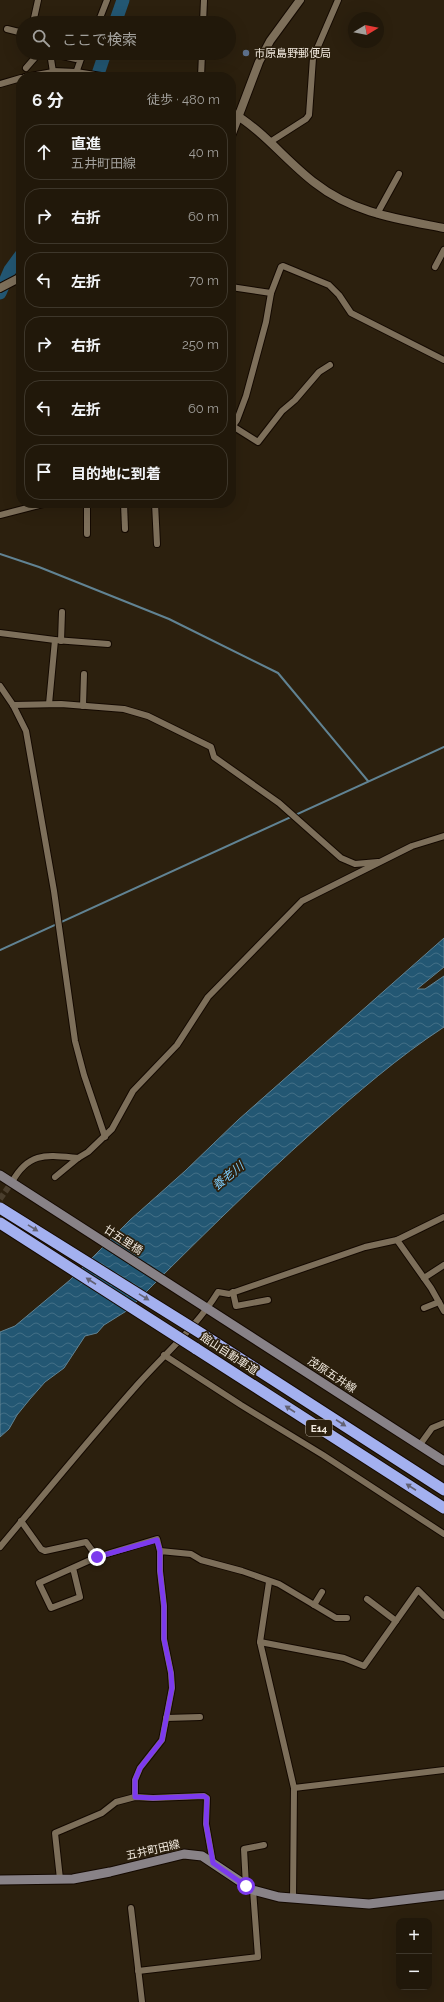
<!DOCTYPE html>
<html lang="ja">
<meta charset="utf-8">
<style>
:root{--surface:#21180a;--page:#292113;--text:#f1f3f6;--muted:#a2a09c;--line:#3e372b}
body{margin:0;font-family:Raleway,"Noto Sans JP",sans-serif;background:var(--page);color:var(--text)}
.controls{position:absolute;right:12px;bottom:12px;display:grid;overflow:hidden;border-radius:8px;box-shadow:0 4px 16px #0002}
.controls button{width:36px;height:36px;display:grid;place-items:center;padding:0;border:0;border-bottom:1px solid var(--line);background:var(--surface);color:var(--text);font:20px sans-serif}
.compass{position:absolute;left:348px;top:12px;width:36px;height:36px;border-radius:50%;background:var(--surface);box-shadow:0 4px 16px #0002;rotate:80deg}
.stop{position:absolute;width:12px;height:12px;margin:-9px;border:3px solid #7c3aed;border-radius:50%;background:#fff}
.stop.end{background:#7c3aed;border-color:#fff;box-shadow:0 1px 4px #0008}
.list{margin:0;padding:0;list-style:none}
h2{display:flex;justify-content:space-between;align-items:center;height:52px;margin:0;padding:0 16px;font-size:17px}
h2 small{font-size:13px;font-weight:400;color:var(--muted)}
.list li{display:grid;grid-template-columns:26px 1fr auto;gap:12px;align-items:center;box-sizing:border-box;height:56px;margin:0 8px 8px;padding:0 8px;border:1px solid var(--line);border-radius:16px}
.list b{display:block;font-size:15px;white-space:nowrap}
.list p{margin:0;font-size:13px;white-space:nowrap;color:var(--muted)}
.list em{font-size:13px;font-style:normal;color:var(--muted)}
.icon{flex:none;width:22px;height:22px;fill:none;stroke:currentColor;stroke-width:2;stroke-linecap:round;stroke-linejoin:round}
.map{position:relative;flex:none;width:444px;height:2002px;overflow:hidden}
.search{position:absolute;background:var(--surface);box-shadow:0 4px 16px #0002;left:16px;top:16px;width:220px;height:44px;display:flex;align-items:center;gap:10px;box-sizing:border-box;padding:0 14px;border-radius:22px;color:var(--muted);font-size:15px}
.panel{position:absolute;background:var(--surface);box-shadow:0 4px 16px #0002;left:16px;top:72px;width:220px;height:436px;border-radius:16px}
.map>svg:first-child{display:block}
.water{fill:url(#water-waves);stroke:#618393}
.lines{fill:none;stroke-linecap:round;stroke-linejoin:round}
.stream{stroke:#618393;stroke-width:2}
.river{stroke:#235773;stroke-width:13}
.minor-tunnel{stroke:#4a3e2d;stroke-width:6;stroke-dasharray:6 3;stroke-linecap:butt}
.minor-casing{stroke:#140900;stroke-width:8}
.tertiary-casing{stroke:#140900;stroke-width:10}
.secondary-casing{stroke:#140900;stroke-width:11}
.motorway-casing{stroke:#140900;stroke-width:13}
.minor{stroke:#7d6f5a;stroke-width:6}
.tertiary{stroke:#7d6f5a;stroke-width:8}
.secondary{stroke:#888287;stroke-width:9}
.motorway{stroke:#a3b0ef;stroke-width:11}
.motorway-bridge-casing{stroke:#140900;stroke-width:13;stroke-linecap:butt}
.motorway-bridge{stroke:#a3b0ef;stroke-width:11}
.oneway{fill:#626173}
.route{stroke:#7c3aed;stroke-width:5}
.service-dot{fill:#5c6f8a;stroke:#2c200e;stroke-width:1.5}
.labels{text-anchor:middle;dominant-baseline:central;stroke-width:3.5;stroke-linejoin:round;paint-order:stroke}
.shield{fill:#2c200e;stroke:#b6ada0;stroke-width:1}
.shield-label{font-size:10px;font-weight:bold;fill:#f1e9de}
.poi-label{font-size:11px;fill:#f1e9de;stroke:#2c200e;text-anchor:start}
.street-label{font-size:11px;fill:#f1e9de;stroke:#2c200e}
.water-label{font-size:12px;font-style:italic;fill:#7ccbf9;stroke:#2c200e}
</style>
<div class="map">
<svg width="444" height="2002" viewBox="0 0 444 2002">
<defs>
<pattern id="water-waves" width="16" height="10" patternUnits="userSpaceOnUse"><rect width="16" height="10" fill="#235773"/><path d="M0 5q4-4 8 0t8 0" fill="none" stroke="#436f86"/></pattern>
</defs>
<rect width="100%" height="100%" fill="#2c200e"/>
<!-- water -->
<path class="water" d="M 444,938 L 444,967 L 417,989 L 425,989 L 444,976 L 444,1027 C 398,1057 357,1093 316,1129 C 251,1187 189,1249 128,1310 L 104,1325 L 97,1333 L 85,1336 L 64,1368 L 45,1382 L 30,1399 L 17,1415 L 9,1429 L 0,1437 L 0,1332 L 15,1326 L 70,1280 L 130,1220 L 185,1171 L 238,1120 Z"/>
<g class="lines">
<!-- stream -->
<g class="stream">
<polyline points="0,554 39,567 169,619 278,673 368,781"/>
<polyline points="0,950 444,747"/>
</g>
<!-- river -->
<g class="river">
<polyline points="115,23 123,0"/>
<polyline points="97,77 105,53"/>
<polyline points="0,293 10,270 21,255"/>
</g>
<!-- minor-tunnel -->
<polyline class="minor-tunnel" points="0,1199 12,1182"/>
<defs>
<g id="minor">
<polyline points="33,23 38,0"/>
<polyline points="98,23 107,0"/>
<polyline points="203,23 204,0"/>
<polyline points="7,29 23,33"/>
<polyline points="49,53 76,59"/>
<polyline points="26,68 39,53"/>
<polyline points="76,73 83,53"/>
<polyline points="25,77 53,72 51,59 48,53"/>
<polyline points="201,77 202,53"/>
<polyline points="0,84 21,78"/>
<polyline points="270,142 306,119 309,115 313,58 338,0"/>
<polyline points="377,214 399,174"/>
<polyline points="435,267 444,250"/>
<polyline points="231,287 271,293"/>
<polyline points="231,425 258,442 282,411 295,400 319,372 330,365"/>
<polyline points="232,427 237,420 246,396 266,322 271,293 281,267 283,266 329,285 339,295 351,313 444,360"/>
<polyline points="124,503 125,529"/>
<polyline points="155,503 157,544"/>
<polyline points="0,515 47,503"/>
<polyline points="87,534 87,503"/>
<polyline points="0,633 55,640 108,644"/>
<polyline points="61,641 62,612"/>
<polyline points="0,686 13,705 26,731 54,891 75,1041 84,1075 105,1137"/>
<polyline points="49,704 55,640"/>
<polyline points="13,705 61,704 124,709 148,716 211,747 214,757 279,803 341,858 355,864 378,862"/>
<polyline points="83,706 84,674"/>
<polyline points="55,1177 78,1158 88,1152 112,1129 133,1091 177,1045 208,997 302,901 412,846 444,836"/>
<path d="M 12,1182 C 29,1151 47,1155 78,1158"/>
<polyline points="397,1240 431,1288 444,1311"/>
<polyline points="424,1278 444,1265"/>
<polyline points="233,1292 236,1306 268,1300"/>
<polyline points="424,1308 439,1302"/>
<polyline points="164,1355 241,1405 323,1455 444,1534"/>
<polyline points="419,1446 432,1428 444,1423"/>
<polyline points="21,1521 41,1549 45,1551 86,1542 97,1557"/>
<path d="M 0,1547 C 46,1492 91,1437 138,1384 C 165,1354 197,1326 218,1292 L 229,1294 L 365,1247 L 397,1240 L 444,1217"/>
<polyline points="73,1568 80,1597 51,1608 39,1583 97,1557 157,1539 160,1551"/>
<polyline points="269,1582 260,1642 294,1788 293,1899"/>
<polyline points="367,1599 396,1621"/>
<polyline points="314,1605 322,1592"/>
<polyline points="260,1642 344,1658 364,1666 418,1590 444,1616"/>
<polyline points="166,1718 200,1717"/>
<polyline points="294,1788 444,1770"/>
<polyline points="135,1797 135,1780 140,1768 162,1740 172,1688 171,1673 164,1639 164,1606 160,1571 160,1551 191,1554 201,1560 242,1571 279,1584 336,1618 347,1618"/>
<polyline points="60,1879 55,1833 102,1813 116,1802 135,1797 153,1798 204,1796 207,1798 206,1824 213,1863"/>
<polyline points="246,1886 244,1849 264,1845"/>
<polyline points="131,1908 142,2002"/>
<polyline points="138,1971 258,1957 253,1890"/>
</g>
<g id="tertiary">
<polyline points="53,72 76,73 101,77"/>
<path d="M 231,112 C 263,130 286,161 315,183 C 353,213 398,219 444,228"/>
<polyline points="231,136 259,62 270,41 300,0"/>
<polyline points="0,288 21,277"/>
</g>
<g id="secondary">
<polyline points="0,1175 444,1461"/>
<polyline points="0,1880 73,1879 110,1872 184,1854 202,1856 253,1890 279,1897 369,1904 444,1895"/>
</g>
<g id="motorway">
<polyline points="202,1334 444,1490"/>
<polyline points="195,1348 444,1508"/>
</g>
</defs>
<!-- minor casing -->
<use href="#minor" class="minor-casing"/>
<!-- tertiary casing -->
<use href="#tertiary" class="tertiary-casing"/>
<!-- secondary casing -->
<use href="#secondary" class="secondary-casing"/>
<!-- motorway casing -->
<use href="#motorway" class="motorway-casing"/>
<!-- minor -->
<use href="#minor" class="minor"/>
<!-- tertiary -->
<use href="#tertiary" class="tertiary"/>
<!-- secondary -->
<use href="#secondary" class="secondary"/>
<!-- motorway -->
<use href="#motorway" class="motorway"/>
<defs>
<g id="motorway-bridge">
<polyline points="0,1208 202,1334"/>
<polyline points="0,1223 195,1348"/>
</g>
</defs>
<!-- motorway-bridge casing -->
<use href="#motorway-bridge" class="motorway-bridge-casing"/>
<!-- motorway-bridge -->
<use href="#motorway-bridge" class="motorway-bridge"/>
</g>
<!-- one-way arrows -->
<defs><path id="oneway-solid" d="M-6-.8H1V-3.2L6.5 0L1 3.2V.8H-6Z"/></defs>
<g class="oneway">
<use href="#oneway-solid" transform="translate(33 1228) rotate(32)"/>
<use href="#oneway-solid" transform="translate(91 1281) rotate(-147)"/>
<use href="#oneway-solid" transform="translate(144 1297) rotate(32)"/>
<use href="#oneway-solid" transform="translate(290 1409) rotate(-147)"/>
<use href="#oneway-solid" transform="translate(341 1423) rotate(33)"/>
<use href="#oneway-solid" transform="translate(411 1487) rotate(-147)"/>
</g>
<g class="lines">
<!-- route -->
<polyline class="route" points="97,1557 157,1540 160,1551 160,1571 164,1606 164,1639 171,1673 172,1688 162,1740 140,1768 135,1780 135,1797 153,1798 204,1796 207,1798 206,1824 213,1863 246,1886"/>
</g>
<!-- markers -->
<circle class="service-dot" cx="246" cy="53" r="4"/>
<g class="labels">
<!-- shield labels -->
<rect class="shield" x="306" y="1420" width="26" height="16" rx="3"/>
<g class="shield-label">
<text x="319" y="1428">E14</text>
</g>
<!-- poi labels -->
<g class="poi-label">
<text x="254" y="53">市原島野郵便局</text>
</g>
<!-- street labels -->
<g class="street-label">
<text transform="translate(123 1240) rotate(33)">廿五里橋</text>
<text transform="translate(229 1354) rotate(33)">館山自動車道</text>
<text transform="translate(332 1375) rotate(33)">茂原五井線</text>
<text transform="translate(153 1850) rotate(-13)">五井町田線</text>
</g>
<!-- water labels -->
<g class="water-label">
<text transform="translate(228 1176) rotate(-39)">養老川</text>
</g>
</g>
</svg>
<div class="controls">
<button>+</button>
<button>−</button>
</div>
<svg class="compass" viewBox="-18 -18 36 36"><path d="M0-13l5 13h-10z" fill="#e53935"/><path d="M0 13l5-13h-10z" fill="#a2a09c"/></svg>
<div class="stop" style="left:246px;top:1886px"></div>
<div class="stop end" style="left:97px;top:1557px"></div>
<div class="search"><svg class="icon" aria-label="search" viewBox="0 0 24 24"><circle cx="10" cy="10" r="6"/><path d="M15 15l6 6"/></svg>ここで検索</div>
<section class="panel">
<h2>6 分<small>徒歩 · 480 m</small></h2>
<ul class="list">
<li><svg class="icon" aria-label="ahead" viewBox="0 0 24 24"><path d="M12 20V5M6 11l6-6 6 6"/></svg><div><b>直進</b><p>五井町田線</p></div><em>40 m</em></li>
<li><svg class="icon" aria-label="right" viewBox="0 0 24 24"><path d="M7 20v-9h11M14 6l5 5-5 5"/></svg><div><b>右折</b></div><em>60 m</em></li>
<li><svg class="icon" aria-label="left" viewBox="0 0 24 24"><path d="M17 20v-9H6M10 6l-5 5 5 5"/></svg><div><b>左折</b></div><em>70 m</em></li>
<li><svg class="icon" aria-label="right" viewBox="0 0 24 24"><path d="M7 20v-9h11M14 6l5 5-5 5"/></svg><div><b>右折</b></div><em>250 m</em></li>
<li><svg class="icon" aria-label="left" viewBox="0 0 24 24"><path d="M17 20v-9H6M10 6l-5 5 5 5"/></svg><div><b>左折</b></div><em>60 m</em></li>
<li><svg class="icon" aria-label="arrive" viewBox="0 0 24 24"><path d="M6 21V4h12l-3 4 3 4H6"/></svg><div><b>目的地に到着</b></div></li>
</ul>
</section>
</div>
